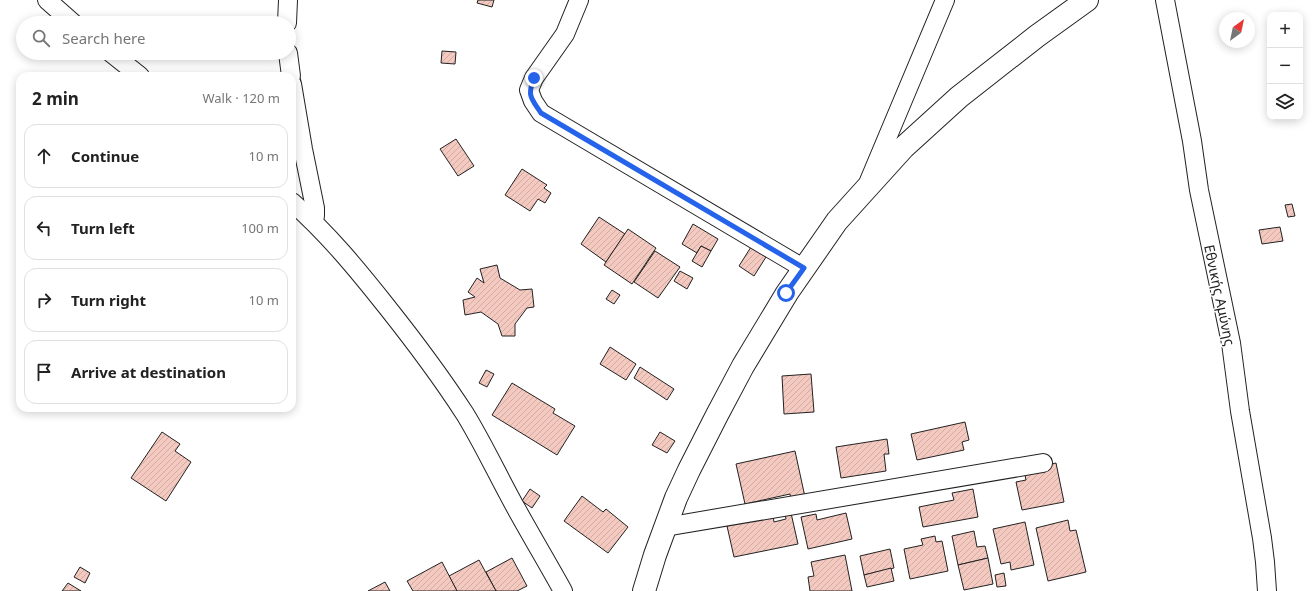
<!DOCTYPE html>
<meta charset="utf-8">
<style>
:root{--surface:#fff;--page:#f6f6f6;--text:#222;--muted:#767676;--line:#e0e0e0}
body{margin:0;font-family:"Noto Sans",sans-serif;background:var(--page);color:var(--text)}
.controls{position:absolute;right:12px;top:12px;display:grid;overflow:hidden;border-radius:8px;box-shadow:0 2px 10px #0003}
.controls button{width:36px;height:36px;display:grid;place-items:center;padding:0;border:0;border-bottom:1px solid var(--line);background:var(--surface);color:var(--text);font:20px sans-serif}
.compass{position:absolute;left:1219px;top:12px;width:36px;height:36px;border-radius:50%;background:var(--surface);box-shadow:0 2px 10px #0003;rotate:33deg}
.stop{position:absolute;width:12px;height:12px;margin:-9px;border:3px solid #2563eb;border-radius:50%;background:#fff}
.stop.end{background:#2563eb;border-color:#fff;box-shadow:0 1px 4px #0008}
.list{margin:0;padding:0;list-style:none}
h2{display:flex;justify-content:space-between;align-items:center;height:52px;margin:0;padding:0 16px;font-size:17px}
h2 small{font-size:13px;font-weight:400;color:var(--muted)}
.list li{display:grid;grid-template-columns:26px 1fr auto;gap:12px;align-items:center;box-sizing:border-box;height:64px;margin:0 8px 8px;padding:0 8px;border:1px solid var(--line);border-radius:12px}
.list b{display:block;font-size:15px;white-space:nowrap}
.list em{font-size:13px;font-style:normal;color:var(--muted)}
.icon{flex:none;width:22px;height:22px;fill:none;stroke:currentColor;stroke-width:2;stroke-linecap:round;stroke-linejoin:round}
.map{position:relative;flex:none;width:1315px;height:591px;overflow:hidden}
.search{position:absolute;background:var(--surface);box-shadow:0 2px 10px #0003;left:16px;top:16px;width:280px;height:44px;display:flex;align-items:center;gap:10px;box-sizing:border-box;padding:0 14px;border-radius:22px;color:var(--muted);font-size:15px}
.panel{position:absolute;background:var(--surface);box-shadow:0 2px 10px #0003;left:16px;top:72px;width:280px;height:340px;border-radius:12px}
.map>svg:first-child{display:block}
.building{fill:url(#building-hatch);stroke:#222}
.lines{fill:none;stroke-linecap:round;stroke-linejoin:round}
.minor-casing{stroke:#222;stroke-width:20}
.tertiary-casing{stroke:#222;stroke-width:24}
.minor{stroke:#fff;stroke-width:18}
.tertiary{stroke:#fff;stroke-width:22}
.route{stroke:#2563eb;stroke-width:5}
.labels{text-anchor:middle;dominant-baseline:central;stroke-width:3;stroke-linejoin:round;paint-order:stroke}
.street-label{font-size:14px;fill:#222;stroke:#fff}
</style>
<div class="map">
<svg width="1315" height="591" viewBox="0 0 1315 591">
<defs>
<pattern id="building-hatch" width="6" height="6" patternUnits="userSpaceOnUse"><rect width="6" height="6" fill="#f3c9c0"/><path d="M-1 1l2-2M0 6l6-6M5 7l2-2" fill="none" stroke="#d0aca5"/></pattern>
</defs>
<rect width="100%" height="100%" fill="#fff"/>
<!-- building -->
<g class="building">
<polygon points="478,0 494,0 492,7 477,3"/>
<polygon points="442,51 456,52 455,64 441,63"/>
<polygon points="456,139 474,166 458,176 440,149"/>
<polygon points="522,169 547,185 544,188 551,193 545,203 538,199 530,211 505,195"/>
<polygon points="1292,204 1295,216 1288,217 1285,205"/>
<polygon points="599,217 625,234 606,262 581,244"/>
<polygon points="693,224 718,239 711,251 701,246 697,253 682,244"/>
<polygon points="1280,227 1283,241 1262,244 1259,230"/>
<polygon points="628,229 656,248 632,284 604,265"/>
<polygon points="701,246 711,251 702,267 692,261"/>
<polygon points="751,247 766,257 754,276 739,266"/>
<polygon points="655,251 680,267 658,298 634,282"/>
<polygon points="497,265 500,278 520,290 532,289 534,307 527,308 515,324 515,336 502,336 498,324 481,312 465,315 463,300 475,297 468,292 477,278 484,283 480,269"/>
<polygon points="680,271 693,278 687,289 674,281"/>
<polygon points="612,290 620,295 614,304 606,299"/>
<polygon points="610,347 636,364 626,380 600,364"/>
<polygon points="640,367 674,389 667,400 634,378"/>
<polygon points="486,370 494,374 487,387 479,383"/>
<polygon points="811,374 814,412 784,414 782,376"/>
<polygon points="512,383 555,409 553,413 575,426 557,455 492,415"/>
<polygon points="965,422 969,440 962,442 964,450 917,460 911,434"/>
<polygon points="162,432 180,444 175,451 191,462 166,501 131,478"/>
<polygon points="660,432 675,441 667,453 652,445"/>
<polygon points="887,439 889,454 884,454 886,471 841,478 836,447"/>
<polygon points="795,451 805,497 791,500 790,494 745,504 736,464"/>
<polygon points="1056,463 1064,502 1022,510 1016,482 1026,480 1024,470"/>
<polygon points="530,489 540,496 532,508 522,501"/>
<polygon points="973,489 978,517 923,527 919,507 954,500 952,493"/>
<polygon points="582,496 603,512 606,509 628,527 608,553 564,521"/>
<polygon points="791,513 798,544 734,557 727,526 773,516 774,522 786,519 785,514"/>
<polygon points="846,513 852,539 808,549 801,517 816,514 817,520"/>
<polygon points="1068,520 1070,531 1076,530 1086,572 1048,581 1036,528"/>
<polygon points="1025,522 1034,565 1011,570 1010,562 1001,564 993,529"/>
<polygon points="974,531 977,547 985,546 988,558 958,565 952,536"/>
<polygon points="935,536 936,542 942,541 948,571 910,579 904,549 923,545 921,539"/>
<polygon points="890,549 894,568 864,575 860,556"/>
<polygon points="845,555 852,591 810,591 808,577 814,576 811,562"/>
<polygon points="512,558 527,586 517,591 496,591 486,572"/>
<polygon points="988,558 993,584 964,590 958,565"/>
<polygon points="479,560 496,591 457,591 449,576"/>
<polygon points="442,562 457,591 413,591 407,581"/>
<polygon points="80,567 90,573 85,583 74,577"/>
<polygon points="891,568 894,581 867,587 864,575"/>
<polygon points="1004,573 1006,586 997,587 995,575"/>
<polygon points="385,582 390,591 368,591"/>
<polygon points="68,583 81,591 62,591"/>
</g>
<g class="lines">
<defs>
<g id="minor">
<polyline points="47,0 73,23"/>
<polyline points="579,0 565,34 534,78 529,90 533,101 541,113 803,268"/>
<polyline points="1165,0 1192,141 1199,190 1231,343 1240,411 1262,538 1265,562 1267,591"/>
<polyline points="287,23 288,0"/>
<polyline points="111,53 140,76"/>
<polyline points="288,53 291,76"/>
<polyline points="292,84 303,149 315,208 315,216 312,220"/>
<polyline points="869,181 945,0"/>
<path d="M 292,202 C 328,234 357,269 387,307 C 414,341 441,377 465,414 C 484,445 499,478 517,510 C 532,537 548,564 563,591"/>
<polyline points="665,527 1043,463"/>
</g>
<polyline id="tertiary" points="644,591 655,555 676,498 689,470 717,415 743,366 787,293 837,221 904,147 959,97 1037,36 1087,0"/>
</defs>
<!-- minor casing -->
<use href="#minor" class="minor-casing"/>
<!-- tertiary casing -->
<use href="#tertiary" class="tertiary-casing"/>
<!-- minor -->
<use href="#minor" class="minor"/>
<!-- tertiary -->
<use href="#tertiary" class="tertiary"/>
</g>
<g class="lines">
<!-- route -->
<path class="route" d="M 534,78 C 527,96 531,98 541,113 L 804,268 L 786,293"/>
</g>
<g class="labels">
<!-- street labels -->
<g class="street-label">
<text transform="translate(1220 295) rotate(78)">Εθνικής Αμύνης</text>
</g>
</g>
</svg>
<div class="controls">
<button>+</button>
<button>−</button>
<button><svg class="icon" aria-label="layers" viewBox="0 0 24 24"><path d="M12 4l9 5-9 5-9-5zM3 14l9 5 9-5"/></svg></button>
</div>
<svg class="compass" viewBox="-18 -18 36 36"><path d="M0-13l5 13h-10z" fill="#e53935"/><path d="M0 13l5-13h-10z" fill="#767676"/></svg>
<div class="stop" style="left:786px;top:293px"></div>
<div class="stop end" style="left:534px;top:78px"></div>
<div class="search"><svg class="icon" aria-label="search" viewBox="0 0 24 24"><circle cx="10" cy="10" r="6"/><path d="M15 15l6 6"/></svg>Search here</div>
<section class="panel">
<h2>2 min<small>Walk · 120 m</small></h2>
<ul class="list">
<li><svg class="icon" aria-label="ahead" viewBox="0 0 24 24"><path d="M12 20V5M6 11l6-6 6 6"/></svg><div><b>Continue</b></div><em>10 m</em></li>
<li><svg class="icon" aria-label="left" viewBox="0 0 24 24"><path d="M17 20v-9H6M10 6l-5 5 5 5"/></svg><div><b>Turn left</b></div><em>100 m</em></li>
<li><svg class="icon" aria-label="right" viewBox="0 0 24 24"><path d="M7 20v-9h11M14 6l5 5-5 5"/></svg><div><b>Turn right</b></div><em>10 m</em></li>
<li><svg class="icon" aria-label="arrive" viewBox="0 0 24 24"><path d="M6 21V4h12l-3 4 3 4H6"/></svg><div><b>Arrive at destination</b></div></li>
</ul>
</section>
</div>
